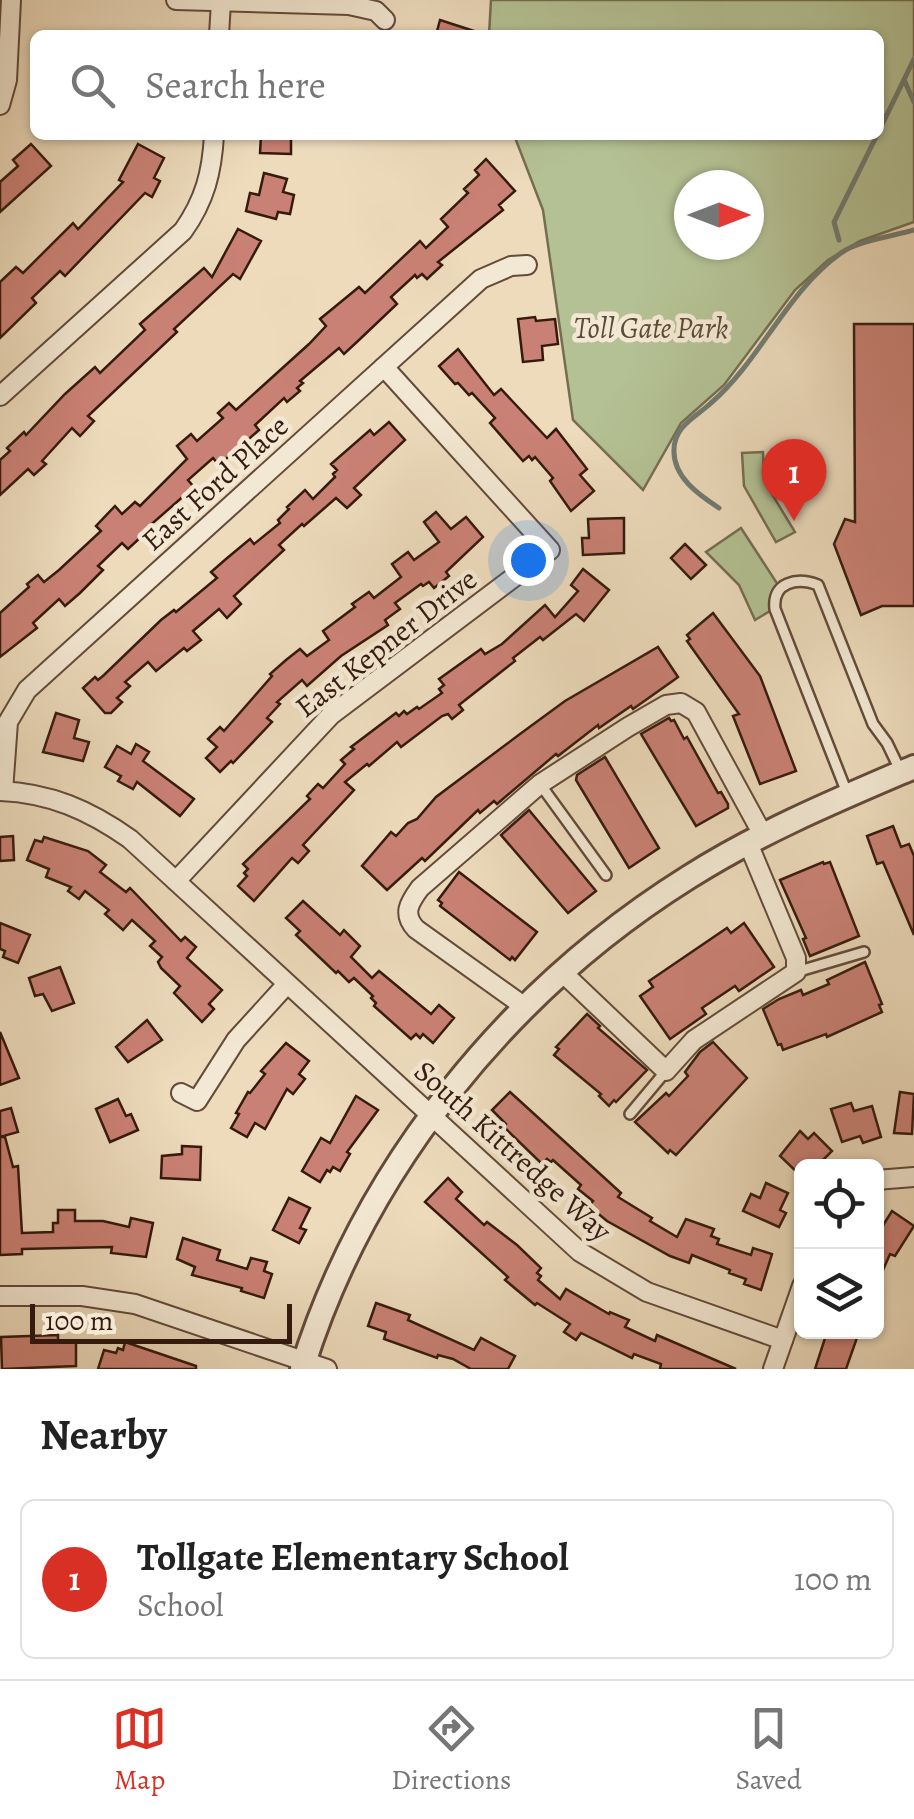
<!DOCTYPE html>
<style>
:root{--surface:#fff;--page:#f2f2f2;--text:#222;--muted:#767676;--line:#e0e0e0;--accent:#d93025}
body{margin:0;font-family:Alegreya,serif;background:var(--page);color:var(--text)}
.controls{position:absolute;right:30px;bottom:30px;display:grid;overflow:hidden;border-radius:15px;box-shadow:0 2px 8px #0004}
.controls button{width:90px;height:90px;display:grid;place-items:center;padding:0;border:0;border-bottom:2px solid var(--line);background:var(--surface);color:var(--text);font:50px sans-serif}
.compass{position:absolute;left:674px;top:170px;width:90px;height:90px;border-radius:50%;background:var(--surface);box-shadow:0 2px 8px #0004;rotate:90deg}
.scale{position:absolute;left:30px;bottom:25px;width:262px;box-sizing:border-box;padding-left:10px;border:5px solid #351a0e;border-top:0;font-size:28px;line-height:35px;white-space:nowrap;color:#351a0e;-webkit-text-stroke:8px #f3e8d3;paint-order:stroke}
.you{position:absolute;left:528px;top:560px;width:35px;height:35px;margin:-25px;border:8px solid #fff;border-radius:50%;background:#1a73e8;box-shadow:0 0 0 15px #1a73e833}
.badge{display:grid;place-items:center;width:65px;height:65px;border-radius:50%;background:var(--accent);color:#fff;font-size:32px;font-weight:700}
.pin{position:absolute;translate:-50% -82px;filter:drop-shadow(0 2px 5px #0008)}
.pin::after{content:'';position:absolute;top:52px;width:35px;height:30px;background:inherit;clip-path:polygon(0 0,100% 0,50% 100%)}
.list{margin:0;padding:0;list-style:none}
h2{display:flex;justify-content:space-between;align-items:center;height:130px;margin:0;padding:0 40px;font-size:42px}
h2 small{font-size:32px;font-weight:400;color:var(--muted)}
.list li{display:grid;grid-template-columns:65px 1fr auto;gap:30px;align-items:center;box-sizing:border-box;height:160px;margin:0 20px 20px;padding:0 20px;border:2px solid var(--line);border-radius:15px}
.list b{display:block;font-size:38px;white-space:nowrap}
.list p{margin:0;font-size:32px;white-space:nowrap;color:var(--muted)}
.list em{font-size:32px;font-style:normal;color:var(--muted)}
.icon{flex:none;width:55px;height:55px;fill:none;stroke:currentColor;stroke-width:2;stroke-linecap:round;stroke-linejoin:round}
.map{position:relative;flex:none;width:914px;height:1369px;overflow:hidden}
.search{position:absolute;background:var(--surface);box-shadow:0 2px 8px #0004;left:30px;right:30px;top:30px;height:110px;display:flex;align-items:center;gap:25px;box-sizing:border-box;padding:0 35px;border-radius:15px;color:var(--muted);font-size:38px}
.sheet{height:310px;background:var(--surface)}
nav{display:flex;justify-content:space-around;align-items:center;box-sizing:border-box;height:140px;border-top:2px solid var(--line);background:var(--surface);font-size:28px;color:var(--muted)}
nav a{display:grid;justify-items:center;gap:5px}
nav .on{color:var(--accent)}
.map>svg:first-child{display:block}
.green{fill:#b4c194;stroke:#746e51;stroke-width:2.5;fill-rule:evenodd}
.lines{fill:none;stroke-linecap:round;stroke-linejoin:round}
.stream{stroke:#717b72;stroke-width:5}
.building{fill:#ca8175;stroke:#351a0e;stroke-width:2.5}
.service-casing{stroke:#634a3a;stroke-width:14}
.minor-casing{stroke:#634a3a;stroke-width:22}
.tertiary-casing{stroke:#634a3a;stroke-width:28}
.service{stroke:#f3e8d3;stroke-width:9}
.minor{stroke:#f3e8d3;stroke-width:18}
.tertiary{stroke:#f3e8d3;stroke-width:22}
.labels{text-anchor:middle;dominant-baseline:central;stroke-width:9;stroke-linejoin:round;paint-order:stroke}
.park-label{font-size:30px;font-style:italic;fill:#5b4c36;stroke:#f3e8d3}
.street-label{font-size:30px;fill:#351a0e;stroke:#f3e8d3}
</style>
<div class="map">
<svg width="914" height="1369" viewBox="0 0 914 1369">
<rect width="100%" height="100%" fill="#eddbbc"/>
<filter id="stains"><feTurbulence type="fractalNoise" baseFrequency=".002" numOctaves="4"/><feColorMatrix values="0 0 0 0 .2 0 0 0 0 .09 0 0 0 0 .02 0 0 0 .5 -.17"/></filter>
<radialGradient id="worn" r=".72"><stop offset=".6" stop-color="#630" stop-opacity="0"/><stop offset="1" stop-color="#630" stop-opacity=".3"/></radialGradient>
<!-- green -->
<g class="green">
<path d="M 491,0 L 914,0 L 914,222 L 860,241 L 828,260 L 795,290 L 724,385 L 681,423 L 643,490 L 573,420 L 543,210 L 514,135 L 879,135 L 879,35 L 489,35 ZM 749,185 L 749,245 L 689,245 L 689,185 Z"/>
<polygon points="763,452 764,481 795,532 776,542 744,486 742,453"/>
<polygon points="741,528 780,588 775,608 755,620 739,585 706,552"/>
</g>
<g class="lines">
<!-- stream -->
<g class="stream">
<polyline points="905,82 914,102"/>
<polyline points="879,131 914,59"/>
<polyline points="839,240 834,222 877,135"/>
<path d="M 719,508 C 699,495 673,477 674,450 C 674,426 696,417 711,403 C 761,360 786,292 841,253 C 856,241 894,236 914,230"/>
</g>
</g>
<!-- building -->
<g class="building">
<polygon points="440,20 477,32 477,35 436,35"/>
<polygon points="261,135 291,135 291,154 260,153"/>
<polygon points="31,144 51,166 0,212 0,182 18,166 13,160"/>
<polygon points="138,144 164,158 154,178 160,181 152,197 145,193 65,276 60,271 32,298 36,303 0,338 0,282 16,267 23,273 73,223 78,229 123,182 119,180"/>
<polygon points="486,159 515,191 499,205 503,210 438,262 442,265 427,279 422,274 417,278 415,275 391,297 397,304 359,340 344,354 339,348 300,381 303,383 297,388 300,391 287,402 284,398 255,425 259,430 219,465 213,458 188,480 194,487 139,535 141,537 128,549 122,543 98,566 103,570 80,593 65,606 59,599 33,623 37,628 0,657 0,613 29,587 27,584 38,575 44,582 59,570 101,531 96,526 115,506 122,514 135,502 140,506 187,459 177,446 191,434 197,441 223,418 218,413 229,403 236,410 309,344 326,326 320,319 331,310 359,287 365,293 420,241 426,248 448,227 441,219 468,193 464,189 479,175 475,170"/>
<polygon points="264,173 287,179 283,192 294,195 290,214 278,212 276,219 246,211 250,193 259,195"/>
<polygon points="238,229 261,241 240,279 233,274 174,329 177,332 88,416 94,421 80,436 72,428 42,461 46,464 34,475 28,469 0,495 0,460 10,451 7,448 24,432 26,435 65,394 95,367 100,373 145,330 140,324 204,268 212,277"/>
<polygon points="535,317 536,321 555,319 558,344 542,346 543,360 523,362 518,319"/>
<polygon points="854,324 914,324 914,606 882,606 861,615 834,544 845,519 855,522"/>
<polygon points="458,349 494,395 501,389 547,438 556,429 587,469 580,475 594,491 571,511 550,481 553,478 535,457 532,460 529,456 523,461 490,423 495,418 472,393 469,395 458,383 455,384 439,366"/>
<polygon points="389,422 405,440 354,488 361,495 347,508 336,498 304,526 302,524 279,545 284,550 234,596 241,604 227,618 219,609 193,631 201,640 187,651 184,648 156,671 148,662 125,682 130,686 117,698 122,702 111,713 105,713 83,688 95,677 98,680 104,675 161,620 174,610 176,612 217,578 211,572 226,559 250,539 254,544 280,523 278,520 289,509 287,507 305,490 313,499 335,477 333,474 337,470 331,464 370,430 374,435"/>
<polygon points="436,512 451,529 466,517 483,537 446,572 449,576 434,588 429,582 423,586 421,584 395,603 400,609 385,620 388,625 341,656 307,686 302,680 277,702 280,704 267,718 272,722 233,763 231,761 220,772 206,758 217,747 208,739 220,727 224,731 272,676 270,674 286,660 300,649 307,656 329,640 323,631 355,607 352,604 369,592 374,598 401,577 392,564 408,552 414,560 439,542 424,522"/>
<polygon points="624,518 624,553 583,555 582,538 589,538 588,519"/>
<polygon points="685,544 706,565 691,579 671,558"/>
<polygon points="583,569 609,590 584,621 576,614 543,640 540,637 513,658 515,661 459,705 463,710 452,719 448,714 442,716 401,747 397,742 369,766 367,764 345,782 354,790 303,845 309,851 298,863 292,858 254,901 238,886 247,876 244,873 248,869 243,864 310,799 307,796 318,784 323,788 345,764 341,760 354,749 351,747 396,713 399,716 404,711 407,714 417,707 419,709 442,693 439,689 444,685 439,679 481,649 485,654 502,644 545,605 555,617 578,591 571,585"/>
<polygon points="713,613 760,676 796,771 760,784 733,716 739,714 687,641 690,639 687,635"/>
<polygon points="658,647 678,677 674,680 633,709 631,706 599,728 598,725 558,756 556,754 497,804 494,801 480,813 478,810 425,861 422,858 387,890 362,866 391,832 396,836 408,823 417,819 436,797 520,734 565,701"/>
<polygon points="56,713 79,720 74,738 89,742 83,761 43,752"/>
<polygon points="669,718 671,721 674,720 684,739 687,737 718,793 721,792 728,804 728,808 696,826 641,734"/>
<polygon points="136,744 149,752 143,761 194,799 180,816 137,782 133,789 118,781 121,776 105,767 117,746 131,754"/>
<polygon points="605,757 659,848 629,868 576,780 577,775"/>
<polygon points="529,810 596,891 568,913 501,835"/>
<polygon points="893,826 901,847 909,844 914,856 914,935 883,862 877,864 867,836"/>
<polygon points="13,836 14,860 0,861 0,837"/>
<polygon points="44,837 88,851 106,865 100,872 126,892 130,888 181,941 185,937 196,947 187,958 222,990 209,1004 214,1009 202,1022 174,993 180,986 161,968 158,962 162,957 150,946 155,941 132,920 123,930 105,914 109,910 85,891 79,899 68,891 71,887 46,877 49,869 27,860 35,840 42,842"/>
<polygon points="823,862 824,864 830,862 859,936 810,956 803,939 806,938 780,880"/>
<polygon points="459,872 537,932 515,960 512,957 510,960 440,906 442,903 438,900"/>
<polygon points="303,901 340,935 344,930 360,946 351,957 372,978 379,971 431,1014 439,1005 454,1018 433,1043 423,1034 420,1038 416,1034 411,1039 374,1006 376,1003 371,998 373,996 354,978 349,982 338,971 336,973 296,935 300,931 286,918"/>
<polygon points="0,923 30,935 18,963 3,957 5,951 0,949"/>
<polygon points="744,923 774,967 739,991 735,986 702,1008 706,1014 670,1039 640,996 653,987 649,981 727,928 731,933"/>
<polygon points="865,962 882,1004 879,1005 882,1012 827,1037 826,1034 783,1050 781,1044 778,1045 763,1009 779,999 801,990 803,995 829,984 827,980"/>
<polygon points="60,967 74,1003 52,1011 43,994 35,996 29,978"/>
<polygon points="587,1014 600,1026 598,1028 647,1070 616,1102 614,1100 609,1106 599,1096 601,1094 554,1055 559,1049 556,1047"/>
<polygon points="147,1020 162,1040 128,1062 116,1047"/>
<polygon points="0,1032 19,1078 0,1085"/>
<polygon points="713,1042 747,1078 676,1155 670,1150 668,1153 635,1122 666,1093 669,1096 688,1076 685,1072 700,1052"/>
<polygon points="286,1043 309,1061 299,1074 305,1079 293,1094 287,1089 265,1129 255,1123 247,1137 231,1128 239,1114 236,1113 248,1092 250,1093 265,1074 261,1071"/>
<polygon points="510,1092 621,1193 618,1197 652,1218 650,1221 677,1237 686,1219 714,1229 711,1236 719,1239 717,1244 751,1255 753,1248 772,1254 761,1290 744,1284 746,1279 729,1273 730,1270 692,1255 689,1263 670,1256 607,1221 589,1206 593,1201 578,1189 581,1185 553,1160 551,1162 547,1159 542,1164 504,1127 506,1124 492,1110"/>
<polygon points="900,1092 914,1094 912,1134 894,1133"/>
<polygon points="356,1096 378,1110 347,1152 350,1154 340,1171 333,1167 330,1172 327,1170 320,1182 302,1171 321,1138 330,1143"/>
<polygon points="118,1099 126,1116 131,1114 138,1130 110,1142 96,1109"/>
<polygon points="851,1103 854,1111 872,1106 881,1137 863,1143 860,1136 842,1142 831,1109"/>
<polygon points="11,1108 18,1132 0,1137 0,1111"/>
<polygon points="800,1131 808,1139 814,1133 832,1151 817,1166 802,1166 802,1177 780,1156"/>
<polygon points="0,1137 5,1137 13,1167 18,1166 22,1233 53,1232 53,1223 58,1223 58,1210 75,1210 75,1221 103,1221 129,1227 131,1218 153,1223 146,1257 111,1253 112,1247 22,1249 22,1254 0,1255"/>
<polygon points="182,1146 201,1147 200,1180 161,1178 162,1156 182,1154"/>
<polygon points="448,1178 462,1192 456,1199 484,1225 487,1222 517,1245 541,1268 537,1273 541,1276 538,1280 560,1299 566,1289 609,1314 610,1312 629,1320 625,1327 655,1341 657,1335 736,1369 660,1369 661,1364 634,1354 632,1358 581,1333 576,1340 564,1332 570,1324 537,1303 535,1305 505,1280 508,1277 425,1202"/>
<polygon points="766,1183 788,1193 780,1210 786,1213 779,1227 743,1211 751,1194 760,1198"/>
<polygon points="289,1198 310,1208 300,1228 306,1230 299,1243 273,1230"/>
<polygon points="892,1211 914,1226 895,1256 890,1254 876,1286 876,1225 882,1227"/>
<polygon points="183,1238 220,1250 217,1260 247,1269 251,1258 267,1262 264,1271 272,1274 264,1298 241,1291 242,1288 192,1275 195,1267 177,1259"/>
<polygon points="376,1303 410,1315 408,1320 474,1350 481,1338 515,1356 508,1369 471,1369 453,1359 438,1355 437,1358 384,1339 386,1332 368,1326"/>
<polygon points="827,1332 859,1332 846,1369 815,1369"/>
<polygon points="58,1335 58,1342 76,1342 76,1366 2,1369 1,1337"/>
<polygon points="125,1342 196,1366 196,1369 98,1369 104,1350 116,1353 118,1348 123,1350"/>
</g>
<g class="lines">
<defs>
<g id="service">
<polyline points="540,784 606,875"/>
<path d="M 847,793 L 775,609 C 772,582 797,577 818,585 L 873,724 L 887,743 L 900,770"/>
<polyline points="796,972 864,952"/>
<polyline points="630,1114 666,1071"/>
</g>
<g id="minor">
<polyline points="176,0 349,5 376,11 385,20"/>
<polyline points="219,35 221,2"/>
<polyline points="0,105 7,80 11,0"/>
<path d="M 0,396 L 183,231 C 205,200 212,172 214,135"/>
<path d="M 0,791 C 50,793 89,810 130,839 L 580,1252 L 647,1292 L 783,1340"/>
<polyline points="3,791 8,722 27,690 481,279 511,266 527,265"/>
<polyline points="176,881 331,715 550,550 384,367"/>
<polyline points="562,972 666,1071 694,1040 796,972 796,958 748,843"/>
<path d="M 525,1007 L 416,929 C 402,914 409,903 420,888 L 540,784 L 628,727 L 666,705 L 681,703 L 696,712 L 763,835"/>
<polyline points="181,1093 197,1101 236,1040 287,984"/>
<polyline points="876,1180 914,1177"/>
<polyline points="0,1296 82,1296 135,1304 327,1369"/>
<polyline points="773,1369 802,1286"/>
</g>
<path id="tertiary" d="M 302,1369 C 365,1166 510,989 689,877 C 760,832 837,800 914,767"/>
</defs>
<!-- service casing -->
<use href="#service" class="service-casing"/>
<!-- minor casing -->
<use href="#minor" class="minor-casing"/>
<!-- tertiary casing -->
<use href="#tertiary" class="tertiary-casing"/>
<!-- service -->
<use href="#service" class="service"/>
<!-- minor -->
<use href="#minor" class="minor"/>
<!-- tertiary -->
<use href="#tertiary" class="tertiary"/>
</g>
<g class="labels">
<!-- park labels -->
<g class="park-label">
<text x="651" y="328">Toll Gate Park</text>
</g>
<!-- street labels -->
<g class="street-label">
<text transform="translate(215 483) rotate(-42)">East Ford Place</text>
<text transform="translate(386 643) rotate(-38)">East Kepner Drive</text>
<text transform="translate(513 1151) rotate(42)">South Kittredge Way</text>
</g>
</g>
<rect width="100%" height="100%" filter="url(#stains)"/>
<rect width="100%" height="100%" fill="url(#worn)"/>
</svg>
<div class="controls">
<button><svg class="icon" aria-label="locate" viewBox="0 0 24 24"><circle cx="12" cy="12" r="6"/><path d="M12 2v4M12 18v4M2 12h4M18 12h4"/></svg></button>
<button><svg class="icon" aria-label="layers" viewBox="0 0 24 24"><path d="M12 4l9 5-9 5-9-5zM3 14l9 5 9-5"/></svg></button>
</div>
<svg class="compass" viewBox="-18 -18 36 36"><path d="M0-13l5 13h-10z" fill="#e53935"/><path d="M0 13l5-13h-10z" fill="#767676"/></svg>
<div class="scale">100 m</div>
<div class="you"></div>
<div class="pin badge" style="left:794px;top:521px">1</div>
<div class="search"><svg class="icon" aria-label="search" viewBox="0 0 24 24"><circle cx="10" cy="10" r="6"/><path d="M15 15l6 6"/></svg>Search here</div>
</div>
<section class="sheet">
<h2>Nearby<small></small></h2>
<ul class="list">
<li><span class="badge">1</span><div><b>Tollgate Elementary School</b><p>School</p></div><em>100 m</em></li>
</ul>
</section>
<nav>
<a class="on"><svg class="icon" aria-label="map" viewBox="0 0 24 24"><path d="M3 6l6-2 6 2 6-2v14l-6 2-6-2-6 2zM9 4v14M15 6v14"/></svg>Map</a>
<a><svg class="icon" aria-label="directions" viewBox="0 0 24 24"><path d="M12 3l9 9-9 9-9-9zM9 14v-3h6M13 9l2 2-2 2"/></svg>Directions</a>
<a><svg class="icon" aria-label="saved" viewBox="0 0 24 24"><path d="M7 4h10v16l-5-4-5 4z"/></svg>Saved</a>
</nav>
